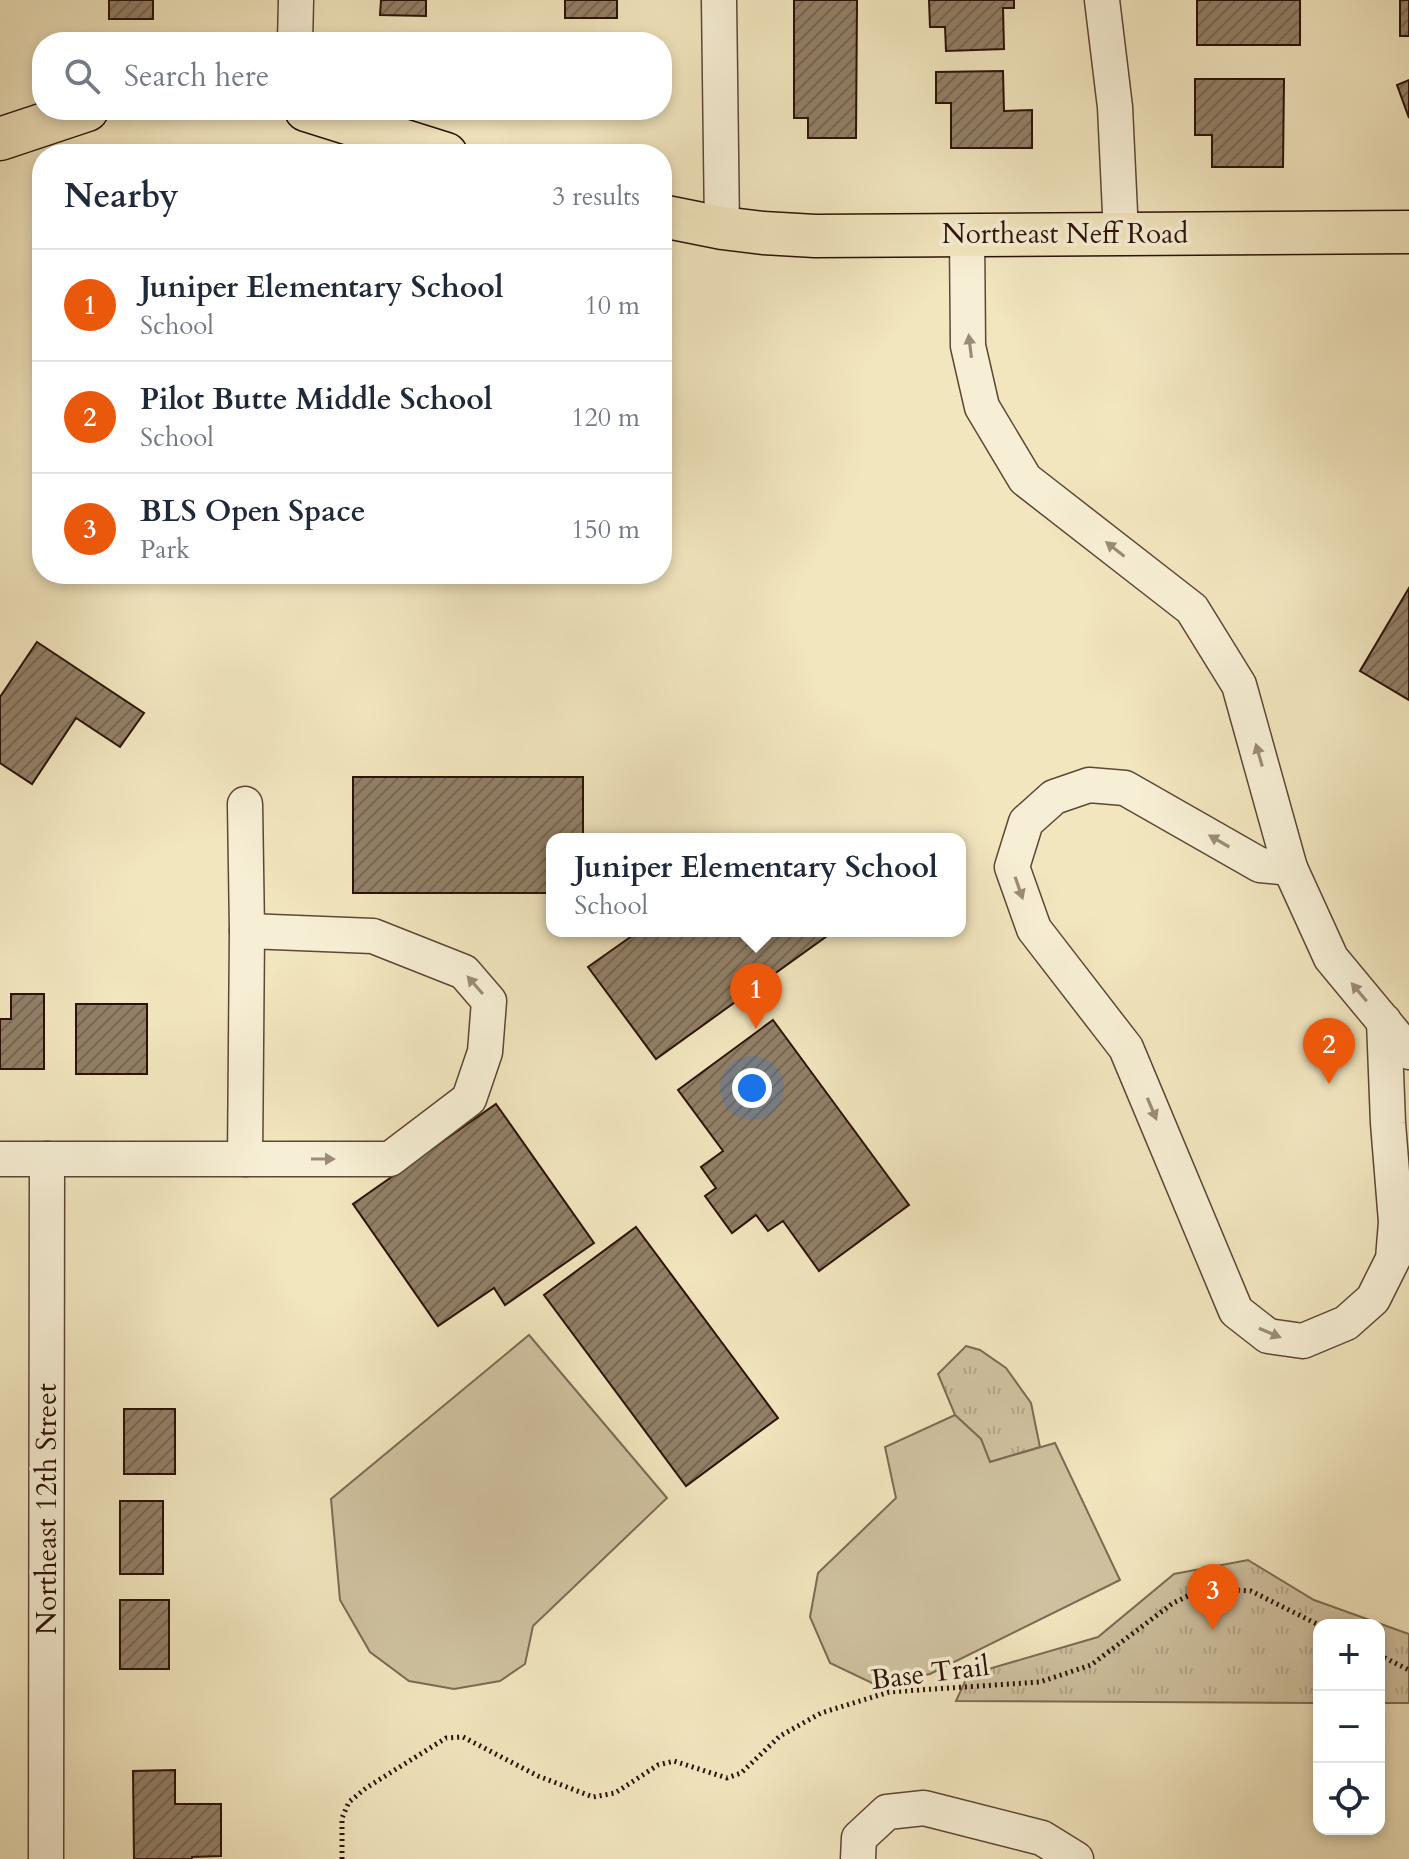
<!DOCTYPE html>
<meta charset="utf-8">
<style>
:root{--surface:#fff;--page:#f2f2f3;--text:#1f2937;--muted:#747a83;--line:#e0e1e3;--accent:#ea580c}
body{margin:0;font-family:Cardo,serif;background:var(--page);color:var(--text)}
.controls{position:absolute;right:24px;bottom:24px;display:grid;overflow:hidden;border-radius:16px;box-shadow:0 4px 12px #0003}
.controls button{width:72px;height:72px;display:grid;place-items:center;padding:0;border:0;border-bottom:2px solid var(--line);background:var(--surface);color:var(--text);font:40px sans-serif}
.you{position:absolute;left:752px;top:1088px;width:28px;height:28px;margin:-20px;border:6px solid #fff;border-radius:50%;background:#1a73e8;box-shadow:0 0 0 12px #1a73e833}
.badge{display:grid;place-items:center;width:52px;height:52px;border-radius:50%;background:var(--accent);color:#fff;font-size:26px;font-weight:700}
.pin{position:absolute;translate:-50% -66px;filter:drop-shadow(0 2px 4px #0008)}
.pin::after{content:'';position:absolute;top:42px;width:28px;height:24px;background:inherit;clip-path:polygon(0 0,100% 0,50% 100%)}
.popup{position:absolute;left:546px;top:833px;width:420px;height:104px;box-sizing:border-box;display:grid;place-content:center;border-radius:16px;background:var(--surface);filter:drop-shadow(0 2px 6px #0005);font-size:26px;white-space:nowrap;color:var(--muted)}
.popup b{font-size:30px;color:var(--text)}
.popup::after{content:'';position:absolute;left:50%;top:100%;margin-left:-16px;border:16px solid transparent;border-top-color:var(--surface)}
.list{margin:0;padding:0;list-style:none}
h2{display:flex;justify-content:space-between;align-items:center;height:104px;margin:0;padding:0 32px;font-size:34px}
h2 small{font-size:26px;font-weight:400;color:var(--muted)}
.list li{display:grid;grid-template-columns:52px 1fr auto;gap:24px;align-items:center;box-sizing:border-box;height:112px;padding:0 32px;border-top:2px solid var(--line)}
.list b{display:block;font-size:30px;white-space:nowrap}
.list p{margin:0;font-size:26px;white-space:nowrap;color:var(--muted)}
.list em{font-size:26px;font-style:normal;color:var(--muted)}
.icon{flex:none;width:44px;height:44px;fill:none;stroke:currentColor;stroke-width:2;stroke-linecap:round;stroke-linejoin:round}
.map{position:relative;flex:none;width:1409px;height:1859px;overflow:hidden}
.search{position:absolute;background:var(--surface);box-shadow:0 4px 12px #0003;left:32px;top:32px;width:640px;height:88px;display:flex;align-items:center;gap:20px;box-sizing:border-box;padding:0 28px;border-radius:32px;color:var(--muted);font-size:30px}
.panel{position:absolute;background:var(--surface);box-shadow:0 4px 12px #0003;left:32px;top:144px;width:640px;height:440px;border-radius:32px}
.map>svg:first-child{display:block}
.grass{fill:url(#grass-tufts);stroke:#7e6a54;stroke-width:2}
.garden{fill:#d0c2a0;stroke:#7e6a54;stroke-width:2}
.building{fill:url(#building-hatch);stroke:#2b1207;stroke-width:2}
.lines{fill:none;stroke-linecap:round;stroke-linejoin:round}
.minor-casing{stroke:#5d4735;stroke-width:37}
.major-casing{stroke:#2b1207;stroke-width:45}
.path{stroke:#2b1207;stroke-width:5;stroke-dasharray:2 4;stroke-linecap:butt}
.minor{stroke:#f7efd5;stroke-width:34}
.major{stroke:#f2e6bf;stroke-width:42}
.oneway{fill:#9b8c78}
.labels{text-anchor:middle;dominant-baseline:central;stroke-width:7;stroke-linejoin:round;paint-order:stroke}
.street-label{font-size:28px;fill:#2b1207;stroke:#f7efd5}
</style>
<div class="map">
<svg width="1409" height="1859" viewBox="0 0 1409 1859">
<defs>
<pattern id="grass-tufts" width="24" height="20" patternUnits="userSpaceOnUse" patternTransform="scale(2)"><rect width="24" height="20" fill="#d0c2a0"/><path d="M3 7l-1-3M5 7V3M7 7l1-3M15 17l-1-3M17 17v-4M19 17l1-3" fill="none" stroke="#b3a688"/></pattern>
<pattern id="building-hatch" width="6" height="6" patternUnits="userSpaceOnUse" patternTransform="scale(2)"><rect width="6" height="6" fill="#928067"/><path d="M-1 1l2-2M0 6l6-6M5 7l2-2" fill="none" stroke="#776753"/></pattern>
</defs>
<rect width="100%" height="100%" fill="#f2e6bf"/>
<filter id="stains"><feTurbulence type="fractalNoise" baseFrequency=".0025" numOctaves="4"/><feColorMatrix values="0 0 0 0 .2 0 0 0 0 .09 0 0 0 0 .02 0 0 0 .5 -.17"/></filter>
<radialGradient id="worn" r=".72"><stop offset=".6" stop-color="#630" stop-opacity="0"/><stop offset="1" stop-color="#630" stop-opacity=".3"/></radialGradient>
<!-- grass -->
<g class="grass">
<polygon points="966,1346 980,1350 1006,1368 1031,1403 1040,1447 990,1462 981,1439 955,1415 938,1374"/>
<polygon points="1248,1560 1314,1600 1409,1634 1409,1703 1379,1703 1379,1625 1319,1625 1319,1703 956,1701 968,1675 1098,1637 1174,1574"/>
</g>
<!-- garden -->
<g class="garden">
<polygon points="529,1335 667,1498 533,1626 525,1664 500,1681 454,1689 409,1681 370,1652 340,1600 331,1499"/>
<polygon points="955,1415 981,1439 990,1462 1055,1443 1120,1580 930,1674 874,1684 830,1663 810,1617 818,1573 896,1498 885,1447"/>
</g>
<!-- building -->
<g class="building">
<rect x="109" y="0" width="44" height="19"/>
<polygon points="381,0 426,0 426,16 380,15"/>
<rect x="565" y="0" width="52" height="18"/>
<polygon points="794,0 857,0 856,138 808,138 808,118 794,118"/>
<polygon points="929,0 1014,0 1014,8 1003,8 1004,49 946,51 945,27 930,27"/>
<rect x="1197" y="0" width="103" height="45"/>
<rect x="1400" y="0" width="9" height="36"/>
<polygon points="1003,71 1004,111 1032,110 1032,148 951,148 951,103 936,103 936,72"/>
<polygon points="1195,79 1284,79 1283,167 1212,167 1212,135 1195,135"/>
<polygon points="1409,80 1409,118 1397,85"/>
<polygon points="1409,588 1409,700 1360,671"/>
<polygon points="37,642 144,713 120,747 76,718 32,784 0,763 0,697"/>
<polygon points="353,777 583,777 583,839 552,839 552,893 353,893"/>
<polygon points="639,931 834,931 656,1059 588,967"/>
<polygon points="11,994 44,994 44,1069 0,1069 0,1019 11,1019"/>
<rect x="76" y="1004" width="71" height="70"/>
<polygon points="773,1020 909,1205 819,1271 783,1221 768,1231 756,1215 732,1233 705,1196 716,1188 701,1167 723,1151 678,1090"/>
<polygon points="496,1104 594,1243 505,1305 494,1288 438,1326 353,1204"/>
<polygon points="636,1227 778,1418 686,1486 544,1295"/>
<rect x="124" y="1409" width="51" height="65"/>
<rect x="120" y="1501" width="43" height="73"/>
<rect x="120" y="1600" width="49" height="69"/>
<polygon points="175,1770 175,1804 221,1804 221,1856 192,1857 192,1859 134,1859 133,1771"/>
</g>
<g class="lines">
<defs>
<g id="minor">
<polyline points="719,0 722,228"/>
<polyline points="1102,0 1115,107 1121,234"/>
<polyline points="295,42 296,0"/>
<polyline points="967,235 968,346 982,407 1025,479 1192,609 1239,685 1290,868 1331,958 1409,1052"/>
<polyline points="245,804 247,931 245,1159"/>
<polyline points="1290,868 1260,865 1125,788 1089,785 1054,797 1026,822 1012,867 1034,929 1126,1048 1236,1311 1268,1336 1303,1341 1346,1323 1373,1299 1393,1259 1396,1222 1388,1123 1384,1021"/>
<polyline points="0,1159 390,1159 469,1099 485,1052 489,1001 464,972 373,936 247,931"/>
<polyline points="46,1859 47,1159"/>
<polyline points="858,1859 859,1838 887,1812 924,1808 1042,1838 1076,1859"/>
</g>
<g id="major">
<polyline points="306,110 446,154"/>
<polyline points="0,139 87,110"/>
<polyline points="662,216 722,228 763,233 815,236 1409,232"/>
</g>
</defs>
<!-- minor casing -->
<use href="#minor" class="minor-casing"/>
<!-- major casing -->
<use href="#major" class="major-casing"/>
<!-- path -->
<g class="path">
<polyline points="1379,1655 1409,1670"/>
<polyline points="342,1859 342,1818 349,1802 366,1788 446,1738 463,1737 538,1776 593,1797 615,1793 658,1765 674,1761 727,1778 741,1773 780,1736 821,1713 889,1692 1040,1682 1091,1665 1173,1603 1205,1588 1251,1591 1319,1625"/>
</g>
<!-- minor -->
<use href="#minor" class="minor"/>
<!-- major -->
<use href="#major" class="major"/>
</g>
<!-- one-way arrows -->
<defs><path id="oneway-solid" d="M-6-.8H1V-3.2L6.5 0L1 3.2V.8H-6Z" transform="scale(2)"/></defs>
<g class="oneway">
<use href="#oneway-solid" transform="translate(970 346) rotate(-97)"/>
<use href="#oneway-solid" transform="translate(1115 549) rotate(-142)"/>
<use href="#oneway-solid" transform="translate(1259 755) rotate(-106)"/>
<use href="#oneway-solid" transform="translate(1219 841) rotate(-150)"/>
<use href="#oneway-solid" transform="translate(1019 888) rotate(71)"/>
<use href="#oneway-solid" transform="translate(475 985) rotate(-131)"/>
<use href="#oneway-solid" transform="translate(1359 992) rotate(-130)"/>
<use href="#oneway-solid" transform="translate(1152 1109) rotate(67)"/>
<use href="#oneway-solid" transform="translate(323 1159)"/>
<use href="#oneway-solid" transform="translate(1270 1333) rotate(23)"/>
</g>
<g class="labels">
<!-- street labels -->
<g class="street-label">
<text x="1065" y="234">Northeast Neff Road</text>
<text transform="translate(47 1509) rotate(-90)">Northeast 12th Street</text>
<text transform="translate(930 1673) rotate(-7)">Base Trail</text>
</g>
</g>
<rect width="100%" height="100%" filter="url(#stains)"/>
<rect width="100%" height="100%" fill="url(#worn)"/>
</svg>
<div class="controls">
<button>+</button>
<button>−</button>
<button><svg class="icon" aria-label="locate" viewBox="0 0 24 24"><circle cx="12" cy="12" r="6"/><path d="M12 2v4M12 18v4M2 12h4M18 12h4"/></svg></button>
</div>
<div class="you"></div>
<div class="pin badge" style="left:756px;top:1029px">1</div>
<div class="popup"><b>Juniper Elementary School</b>School</div>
<div class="pin badge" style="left:1329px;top:1084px">2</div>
<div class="pin badge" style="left:1213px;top:1630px">3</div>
<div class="search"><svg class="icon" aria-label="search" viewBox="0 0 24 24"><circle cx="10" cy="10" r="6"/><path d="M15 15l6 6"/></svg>Search here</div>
<section class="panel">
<h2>Nearby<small>3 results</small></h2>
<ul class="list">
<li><span class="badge">1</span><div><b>Juniper Elementary School</b><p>School</p></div><em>10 m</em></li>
<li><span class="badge">2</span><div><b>Pilot Butte Middle School</b><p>School</p></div><em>120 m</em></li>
<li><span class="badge">3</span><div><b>BLS Open Space</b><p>Park</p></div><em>150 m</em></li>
</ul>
</section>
</div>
